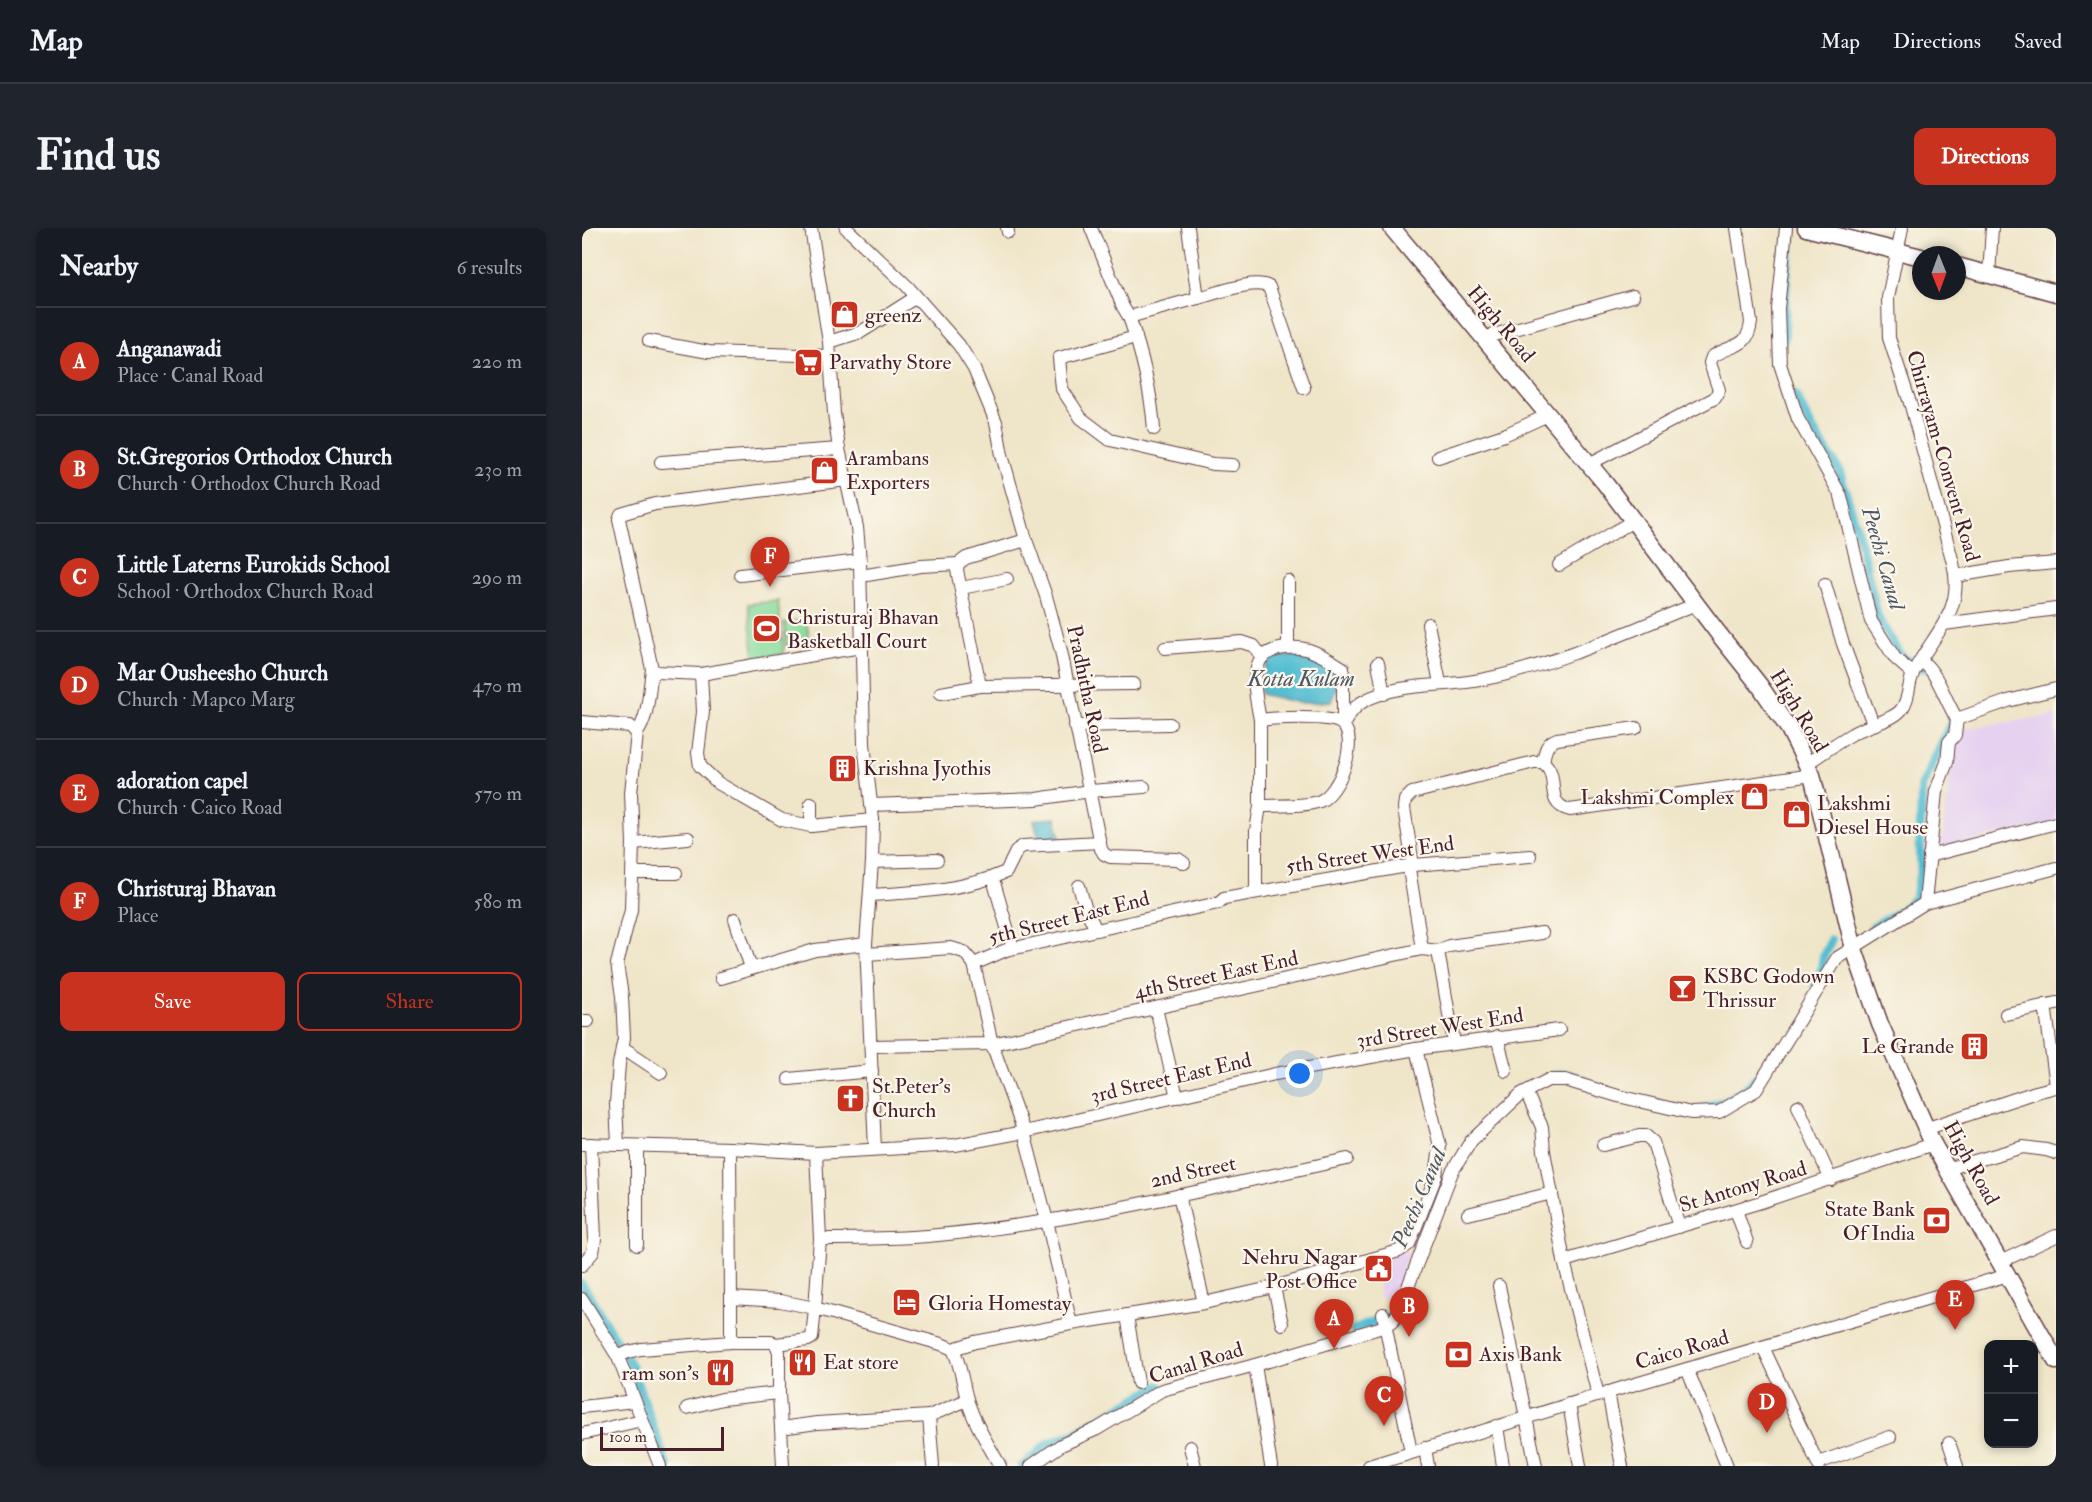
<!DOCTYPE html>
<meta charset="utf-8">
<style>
:root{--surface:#171b24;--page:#20242c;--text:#f1f3f6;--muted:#9ea1a6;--line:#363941;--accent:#c8321e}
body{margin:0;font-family:"IM FELL Double Pica",serif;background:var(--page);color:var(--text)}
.controls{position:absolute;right:18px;bottom:18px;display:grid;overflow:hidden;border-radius:12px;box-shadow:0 3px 9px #0003}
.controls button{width:54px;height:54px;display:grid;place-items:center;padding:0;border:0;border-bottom:2px solid var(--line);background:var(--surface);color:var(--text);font:30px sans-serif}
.compass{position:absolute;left:1330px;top:18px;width:54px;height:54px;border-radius:50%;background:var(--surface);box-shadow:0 3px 9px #0003;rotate:179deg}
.scale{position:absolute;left:18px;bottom:15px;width:124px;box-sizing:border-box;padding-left:6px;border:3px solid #4a1f2b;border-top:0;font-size:16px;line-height:21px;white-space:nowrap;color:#4a1f2b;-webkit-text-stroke:4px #fbf7ec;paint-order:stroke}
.you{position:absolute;left:718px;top:846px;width:21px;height:21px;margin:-15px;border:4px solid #fff;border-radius:50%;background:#1a73e8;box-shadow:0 0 0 9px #1a73e833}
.badge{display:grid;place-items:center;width:39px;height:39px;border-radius:50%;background:var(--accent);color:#fff;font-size:20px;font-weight:700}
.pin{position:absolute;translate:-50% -50px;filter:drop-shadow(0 2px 3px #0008)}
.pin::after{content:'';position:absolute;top:32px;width:21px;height:18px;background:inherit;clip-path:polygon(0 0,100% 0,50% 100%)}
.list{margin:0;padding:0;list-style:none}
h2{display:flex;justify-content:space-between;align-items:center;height:78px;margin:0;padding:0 24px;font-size:26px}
h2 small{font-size:20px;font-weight:400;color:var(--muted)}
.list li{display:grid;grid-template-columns:39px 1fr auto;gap:18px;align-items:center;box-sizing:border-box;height:108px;padding:0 24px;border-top:2px solid var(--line)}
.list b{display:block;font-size:22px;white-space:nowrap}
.list p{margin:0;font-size:20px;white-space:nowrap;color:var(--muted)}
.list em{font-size:20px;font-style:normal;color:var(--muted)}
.actions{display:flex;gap:12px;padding:18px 24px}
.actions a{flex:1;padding:14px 0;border:2px solid var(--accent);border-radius:12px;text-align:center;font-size:21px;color:var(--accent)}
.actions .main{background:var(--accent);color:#fff}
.map{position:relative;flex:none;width:1474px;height:1238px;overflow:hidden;border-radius:12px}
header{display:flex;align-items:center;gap:36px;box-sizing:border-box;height:84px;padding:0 30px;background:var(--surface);border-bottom:2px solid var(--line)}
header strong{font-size:28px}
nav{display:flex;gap:33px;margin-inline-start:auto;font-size:21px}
.intro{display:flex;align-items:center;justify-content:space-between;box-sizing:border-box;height:144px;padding:0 36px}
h1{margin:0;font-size:42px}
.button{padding:15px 27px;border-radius:12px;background:var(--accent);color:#fff;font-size:21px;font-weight:700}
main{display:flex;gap:36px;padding:0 36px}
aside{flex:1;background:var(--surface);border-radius:12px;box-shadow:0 3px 9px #0003}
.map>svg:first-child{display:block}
.built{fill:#e6d2f0}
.green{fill:#8adc9c;stroke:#6a7e64;stroke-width:1.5}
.water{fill:#55bed2;stroke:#506e7e;stroke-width:1.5}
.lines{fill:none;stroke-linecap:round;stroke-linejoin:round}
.canal{stroke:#55bed2;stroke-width:9}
.minor-casing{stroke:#633d43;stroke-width:14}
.major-casing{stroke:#633d43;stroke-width:19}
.minor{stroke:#fff;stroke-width:12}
.major{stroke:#fff;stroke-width:16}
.labels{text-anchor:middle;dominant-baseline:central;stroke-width:4.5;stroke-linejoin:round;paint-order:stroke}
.poi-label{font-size:21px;fill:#4a1f2b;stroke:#fbf7ec;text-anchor:start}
.street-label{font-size:21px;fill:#4a1f2b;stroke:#fbf7ec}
.water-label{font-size:22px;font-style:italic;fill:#4e5765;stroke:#fbf7ec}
</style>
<header>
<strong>Map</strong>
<nav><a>Map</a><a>Directions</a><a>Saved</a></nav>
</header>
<div class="intro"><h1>Find us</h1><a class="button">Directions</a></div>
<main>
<aside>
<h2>Nearby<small>6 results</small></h2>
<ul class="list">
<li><span class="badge">A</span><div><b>Anganawadi</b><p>Place · Canal Road</p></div><em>220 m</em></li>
<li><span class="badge">B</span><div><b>St.Gregorios Orthodox Church</b><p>Church · Orthodox Church Road</p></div><em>230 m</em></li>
<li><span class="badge">C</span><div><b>Little Laterns Eurokids School</b><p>School · Orthodox Church Road</p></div><em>290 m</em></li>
<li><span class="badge">D</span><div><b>Mar Ousheesho Church</b><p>Church · Mapco Marg</p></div><em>470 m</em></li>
<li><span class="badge">E</span><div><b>adoration capel</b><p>Church · Caico Road</p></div><em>570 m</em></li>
<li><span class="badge">F</span><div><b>Christuraj Bhavan</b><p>Place</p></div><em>580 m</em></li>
</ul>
<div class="actions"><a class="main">Save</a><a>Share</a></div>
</aside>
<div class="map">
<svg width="1474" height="1238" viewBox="0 0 1474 1238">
<rect width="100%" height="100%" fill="#fbf7ec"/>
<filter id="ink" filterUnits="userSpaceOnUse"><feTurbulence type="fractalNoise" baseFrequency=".0167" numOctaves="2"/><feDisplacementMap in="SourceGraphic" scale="12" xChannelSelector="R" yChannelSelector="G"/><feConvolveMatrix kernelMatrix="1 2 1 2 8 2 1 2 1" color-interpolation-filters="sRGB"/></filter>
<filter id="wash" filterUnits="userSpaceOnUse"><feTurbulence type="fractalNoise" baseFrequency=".008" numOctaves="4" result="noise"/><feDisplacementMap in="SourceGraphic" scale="24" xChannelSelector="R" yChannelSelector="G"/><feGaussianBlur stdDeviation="1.35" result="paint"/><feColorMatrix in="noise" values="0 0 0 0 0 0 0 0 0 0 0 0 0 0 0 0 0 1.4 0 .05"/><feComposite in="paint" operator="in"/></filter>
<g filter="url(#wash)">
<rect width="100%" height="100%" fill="#efe5c8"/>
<!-- built -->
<g class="built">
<polygon points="1474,487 1474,595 1359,620 1374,498 1379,501"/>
<polygon points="827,1023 813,1063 798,1071 794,1037 791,1038 787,1032"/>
</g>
<!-- green -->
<g class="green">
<polygon points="196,373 202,426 172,430 166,376"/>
<polygon points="224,391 228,416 225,413 204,419 202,395"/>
</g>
<!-- water -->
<g class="water">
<polygon points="717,427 744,434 760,447 749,473 717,475 679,466 678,456 687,430"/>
<polygon points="474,590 479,613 458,613 452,592"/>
</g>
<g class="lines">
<!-- canal -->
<g class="canal">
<polyline points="1202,112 1203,70 1209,1"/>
<polyline points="1213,167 1231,202 1257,242 1277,309 1296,390 1320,429 1341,440"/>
<polyline points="1290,700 1320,682 1334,670 1339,639 1338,607 1340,558 1371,491 1368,487"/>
<polyline points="1233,757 1237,752 1242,727 1249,712"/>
<polyline points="972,848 985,846 1002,852"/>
<path d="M 1120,881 C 1144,874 1168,862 1182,840"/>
<polyline points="0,1056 49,1138 85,1238"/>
<polyline points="772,1102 806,1088"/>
<polyline points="440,1238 467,1215 493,1205 577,1158"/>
</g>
</g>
</g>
<g filter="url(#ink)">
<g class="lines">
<defs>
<g id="minor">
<polyline points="229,0 247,114 252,185 257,221 275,299 278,333 282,516 291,592 290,634 284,716 293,921"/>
<polyline points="264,0 325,58 377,117 392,141 414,194 420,227 444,312 464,368 479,423 519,621 522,626 528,629 596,631 602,635"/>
<polyline points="425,0 426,4"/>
<polyline points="509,0 541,79 547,89 616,70 606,0"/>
<polyline points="1204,0 1196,81 1198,136 1216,191 1259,268 1289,393 1313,430 1331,446"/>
<polyline points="1407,47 1410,0"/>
<path d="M 616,70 C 633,66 673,50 687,59 L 722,160"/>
<path d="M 547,89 C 560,125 569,163 572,201"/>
<polyline points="554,109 477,130 480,161 499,190 528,212 631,236 651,237"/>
<polyline points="901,110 1051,68"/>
<polyline points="67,113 127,124 248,128"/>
<polyline points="247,114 279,104 334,69"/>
<polyline points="856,229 922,207 966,187"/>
<polyline points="79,234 257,221"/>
<path d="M 1007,236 L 1133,170 L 1137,162 L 1128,135 L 1130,129 C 1150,115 1166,122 1169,94 L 1155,0"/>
<polyline points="977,337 1051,293"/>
<polyline points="158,347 278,333"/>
<polyline points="279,348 339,338 376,336"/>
<polyline points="1374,348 1427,339 1474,335"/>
<polyline points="1243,356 1261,416 1291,496"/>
<polyline points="379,360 425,351"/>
<polyline points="846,396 858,455"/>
<polyline points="1362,396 1474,381"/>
<polyline points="583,420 660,414 672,418 680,429"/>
<polyline points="706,420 706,353"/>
<path d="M 1339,432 C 1358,448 1362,471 1375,491"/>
<polyline points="796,435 802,466"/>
<polyline points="119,446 75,444 70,441 37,291 39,286 73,276 265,252"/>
<polyline points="398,458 375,342 376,336 384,330 444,312"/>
<polyline points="359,465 398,458 552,456"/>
<path d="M 678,492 C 675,474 670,457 675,440 C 679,419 710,417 727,422 C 739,426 750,433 761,440 L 761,496"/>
<polyline points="0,494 48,498 55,505 49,565 51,615 49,682 35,736 40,768 42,810 37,836 34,876 36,917"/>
<path d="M 761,497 C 766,488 772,478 782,473 C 819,453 863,460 903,451 C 976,436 1045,404 1114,376"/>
<polyline points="493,498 588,496"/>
<path d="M 55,505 C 67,488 67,462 70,441"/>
<path d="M 961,534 C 963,523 964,515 975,511 L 1054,500"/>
<path d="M 1224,536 C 1240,526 1254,515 1270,506 C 1283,498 1310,493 1319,482 C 1328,471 1326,454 1332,443 C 1352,405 1383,383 1371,335 L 1329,178 L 1307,110 L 1306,70 L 1320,0"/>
<polyline points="229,575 229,598 200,592 136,555 118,538 116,525 121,484 119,446 279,419"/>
<polyline points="289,577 454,571 508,563 562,559"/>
<polyline points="229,598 291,592"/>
<polyline points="51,615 106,610"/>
<polyline points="1347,628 1474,595"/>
<polyline points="290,634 355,632"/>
<polyline points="51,645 94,645"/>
<polyline points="413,658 431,720"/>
<polyline points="497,658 503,679 514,702"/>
<path d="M 674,664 L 674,603 L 678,578 C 695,577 722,579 738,573 C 757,565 778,513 760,496 C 749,487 693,490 678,492 L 678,578"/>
<path d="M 288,667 C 335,664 380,663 424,644 L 435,622 L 441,618 L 518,614"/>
<polyline points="1343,675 1354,563 1365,534 1367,514 1373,507 1375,491 1426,473 1474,461"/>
<polyline points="153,691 169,740"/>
<path d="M 840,721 L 827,641 L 831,637 L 822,580 L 823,572 L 830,565 L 952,534 L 961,534 C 980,549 960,575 988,582 L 1230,547"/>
<polyline points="856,723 872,815"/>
<polyline points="285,726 369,720 382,724 392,736"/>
<polyline points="139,750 233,722 284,716"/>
<polyline points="1463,777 1474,857"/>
<polyline points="574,780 595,869"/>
<polyline points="1424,786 1474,775"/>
<polyline points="0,793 6,793"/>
<polyline points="915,809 924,843"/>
<polyline points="289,818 410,816 392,736 424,722 636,675 642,670 831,637 948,628"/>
<polyline points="40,819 79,845"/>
<polyline points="207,851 290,843"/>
<polyline points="944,864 960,899 962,923 982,1033 1016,1167"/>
<polyline points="1216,878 1249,952"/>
<polyline points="1343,901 1454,864 1474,859"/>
<polyline points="0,916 148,920 234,925 373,917 442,904 693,846 834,821 977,802"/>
<polyline points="1021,917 1057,908 1064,908 1071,914 1097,999"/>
<polyline points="55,918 55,1017"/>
<polyline points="148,920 149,1070"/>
<polyline points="234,925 238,1011"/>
<polyline points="1365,941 1441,919 1464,922 1474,925"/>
<polyline points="597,967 622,1075 692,1059 817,1023 827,1016 831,1006 854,948 858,918 834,821"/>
<polyline points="1154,982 1165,1014"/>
<polyline points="886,986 970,965"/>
<polyline points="982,1033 1179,974 1351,916"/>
<polyline points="1418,1034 1474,1008"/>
<polyline points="0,1037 11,1024 13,1011 9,916"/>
<polyline points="917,1058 954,1238"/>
<polyline points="692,1059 700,1096"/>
<polyline points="0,1071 36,1129"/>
<polyline points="622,1075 489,1096 465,993 442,904 410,816 840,721 856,723 867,718 960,705"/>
<polyline points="801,1086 829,1224"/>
<polyline points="545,1087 556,1155"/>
<path d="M 489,1096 L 393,1114 L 371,1121 L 359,1116 L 233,1080 L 238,1011 C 277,1011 317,1011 356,1007 C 494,994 630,960 765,931"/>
<polyline points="149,1114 189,1114 194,1116 197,1124 197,1165 199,1200"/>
<polyline points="1181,1119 1237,1238"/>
<path d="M 371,1121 C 379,1137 380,1154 385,1171 C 392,1195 406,1216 418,1238"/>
<polyline points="673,1137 689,1238"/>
<polyline points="1105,1141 1145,1238"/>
<polyline points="1026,1164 1040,1238"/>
<polyline points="987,1176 998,1238"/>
<polyline points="0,1179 52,1173"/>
<polyline points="105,1180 140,1171 197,1165"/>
<polyline points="347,1188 385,1172"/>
<polyline points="915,1198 921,1238"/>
<polyline points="0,1206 60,1192"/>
<polyline points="1367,1215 1375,1238"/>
<polyline points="608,1219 613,1238"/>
<polyline points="843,1220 846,1238"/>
<polyline points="1236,1235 1308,1209"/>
<polyline points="78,1238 36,1129 46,1124 59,1121 149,1114 149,1070 198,1073 233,1080 230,1110 226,1112 194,1116"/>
<polyline points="201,1238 199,1200 235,1195 347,1188 351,1238"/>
<polyline points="449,1238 479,1217 515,1201 580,1162 673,1137 804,1098 811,1093 816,1085 870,944 889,913 939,866 966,852 983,852 1036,868 1109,885 1137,884 1174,862 1255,730 1343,675 1474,640"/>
<polyline points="787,1238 1050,1157 1426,1047"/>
</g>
<g id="major">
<polyline points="810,0 1022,254 1136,405 1178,458 1207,501 1230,547 1272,721 1298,796 1351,916 1474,1133"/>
<polyline points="1224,0 1339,29"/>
<polyline points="1375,38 1474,65"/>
</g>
</defs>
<!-- minor casing -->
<use href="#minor" class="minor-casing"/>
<!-- major casing -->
<use href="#major" class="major-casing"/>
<!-- minor -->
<use href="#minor" class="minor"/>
<!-- major -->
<use href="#major" class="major"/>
</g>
</g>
<!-- icons -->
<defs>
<symbol id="shop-square" viewBox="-11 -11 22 22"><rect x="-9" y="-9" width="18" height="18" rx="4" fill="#c8321e" stroke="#fbf7ec"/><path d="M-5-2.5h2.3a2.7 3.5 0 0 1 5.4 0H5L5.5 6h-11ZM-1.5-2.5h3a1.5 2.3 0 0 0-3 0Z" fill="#fff"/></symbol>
<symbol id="supermarket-square" viewBox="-11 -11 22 22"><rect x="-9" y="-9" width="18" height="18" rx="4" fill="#c8321e" stroke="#fbf7ec"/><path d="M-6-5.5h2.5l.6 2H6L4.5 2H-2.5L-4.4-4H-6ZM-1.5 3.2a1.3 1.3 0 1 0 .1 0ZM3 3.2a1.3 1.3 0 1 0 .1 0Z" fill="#fff"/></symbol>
<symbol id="stadium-square" viewBox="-11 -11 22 22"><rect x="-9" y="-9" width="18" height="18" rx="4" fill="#c8321e" stroke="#fbf7ec"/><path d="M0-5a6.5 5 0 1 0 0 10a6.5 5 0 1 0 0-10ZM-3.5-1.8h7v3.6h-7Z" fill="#fff"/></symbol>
<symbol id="building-square" viewBox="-11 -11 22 22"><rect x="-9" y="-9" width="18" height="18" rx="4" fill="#c8321e" stroke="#fbf7ec"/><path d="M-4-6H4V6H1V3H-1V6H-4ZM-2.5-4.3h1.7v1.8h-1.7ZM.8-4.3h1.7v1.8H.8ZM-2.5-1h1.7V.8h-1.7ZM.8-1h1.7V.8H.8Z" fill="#fff"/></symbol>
<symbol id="bar-square" viewBox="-11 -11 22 22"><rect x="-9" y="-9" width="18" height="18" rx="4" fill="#c8321e" stroke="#fbf7ec"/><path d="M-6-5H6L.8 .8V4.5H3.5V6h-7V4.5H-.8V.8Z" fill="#fff"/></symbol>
<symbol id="church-square" viewBox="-11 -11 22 22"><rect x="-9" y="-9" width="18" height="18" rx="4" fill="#c8321e" stroke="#fbf7ec"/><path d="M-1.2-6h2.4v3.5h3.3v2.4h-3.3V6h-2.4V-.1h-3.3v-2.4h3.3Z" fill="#fff"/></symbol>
<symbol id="bank-square" viewBox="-11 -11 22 22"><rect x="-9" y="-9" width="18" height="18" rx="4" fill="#c8321e" stroke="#fbf7ec"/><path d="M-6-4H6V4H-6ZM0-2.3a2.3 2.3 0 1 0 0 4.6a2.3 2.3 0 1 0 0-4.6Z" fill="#fff"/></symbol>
<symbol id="civic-square" viewBox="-11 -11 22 22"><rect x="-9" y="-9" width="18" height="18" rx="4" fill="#c8321e" stroke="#fbf7ec"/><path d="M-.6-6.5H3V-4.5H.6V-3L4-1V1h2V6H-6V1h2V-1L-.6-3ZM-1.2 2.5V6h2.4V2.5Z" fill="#fff"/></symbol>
<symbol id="hotel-square" viewBox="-11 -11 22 22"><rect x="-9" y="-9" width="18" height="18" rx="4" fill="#c8321e" stroke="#fbf7ec"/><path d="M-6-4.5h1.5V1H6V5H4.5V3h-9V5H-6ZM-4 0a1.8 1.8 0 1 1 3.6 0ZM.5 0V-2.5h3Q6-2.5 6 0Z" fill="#fff"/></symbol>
<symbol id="restaurant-square" viewBox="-11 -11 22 22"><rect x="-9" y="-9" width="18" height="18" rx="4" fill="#c8321e" stroke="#fbf7ec"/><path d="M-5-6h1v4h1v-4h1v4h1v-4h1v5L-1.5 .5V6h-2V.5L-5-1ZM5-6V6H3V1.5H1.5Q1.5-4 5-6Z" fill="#fff"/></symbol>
</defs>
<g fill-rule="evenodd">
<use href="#shop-square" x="246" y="70" width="33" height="33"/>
<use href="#supermarket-square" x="210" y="118" width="33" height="33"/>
<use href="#shop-square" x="226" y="226" width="33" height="33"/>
<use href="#stadium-square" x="168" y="384" width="33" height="33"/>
<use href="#building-square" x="244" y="524" width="33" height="33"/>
<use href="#shop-square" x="1156" y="552" width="33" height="33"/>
<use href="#shop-square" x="1198" y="570" width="33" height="33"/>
<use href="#bar-square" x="1084" y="744" width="33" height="33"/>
<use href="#building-square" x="1376" y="802" width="33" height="33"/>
<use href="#church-square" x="252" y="854" width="33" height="33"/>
<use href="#bank-square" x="1338" y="976" width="33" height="33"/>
<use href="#civic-square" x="780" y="1024" width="33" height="33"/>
<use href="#hotel-square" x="308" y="1058" width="33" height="33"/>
<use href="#bank-square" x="860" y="1110" width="33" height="33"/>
<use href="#restaurant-square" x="204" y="1118" width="33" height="33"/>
<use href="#restaurant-square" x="122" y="1128" width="33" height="33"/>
</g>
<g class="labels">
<!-- poi labels -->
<g class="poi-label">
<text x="283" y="87">greenz</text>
<text x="247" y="134">Parvathy Store</text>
<text x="264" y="230">Arambans<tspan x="264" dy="24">Exporters</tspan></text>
<text x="205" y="389">Christuraj Bhavan<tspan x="205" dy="24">Basketball Court</tspan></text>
<text x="281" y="540">Krishna Jyothis</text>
<text x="1152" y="569" text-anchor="end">Lakshmi Complex</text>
<text x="1235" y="575">Lakshmi<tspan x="1235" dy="24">Diesel House</tspan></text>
<text x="1121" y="748">KSBC Godown<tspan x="1121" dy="24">Thrissur</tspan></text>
<text x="1372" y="818" text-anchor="end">Le Grande</text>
<text x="290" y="858">St.Peter's<tspan x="290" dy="24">Church</tspan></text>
<text x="1333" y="981" text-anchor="end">State Bank<tspan x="1333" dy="24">Of India</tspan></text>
<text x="775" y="1029" text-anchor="end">Nehru Nagar<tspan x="775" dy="24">Post Office</tspan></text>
<text x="346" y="1075">Gloria Homestay</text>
<text x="897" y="1126">Axis Bank</text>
<text x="241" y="1134">Eat store</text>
<text x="117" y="1145" text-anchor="end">ram son's</text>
</g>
<!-- street labels -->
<g class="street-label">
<text transform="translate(919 96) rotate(50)">High Road</text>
<text transform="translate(1361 228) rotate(74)">Chirrayam-Convent Road</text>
<text transform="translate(505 461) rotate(78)">Pradhitha Road</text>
<text transform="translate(1217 483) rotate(59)">High Road</text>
<text transform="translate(788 627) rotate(-8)">5th Street West End</text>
<text transform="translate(487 690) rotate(-14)">5th Street East End</text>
<text transform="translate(634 747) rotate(-12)">4th Street East End</text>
<text transform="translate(858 800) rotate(-9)">3rd Street West End</text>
<text transform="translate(589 850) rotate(-13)">3rd Street East End</text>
<text transform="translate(1389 935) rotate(61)">High Road</text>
<text transform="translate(611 944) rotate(-12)">2nd Street</text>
<text transform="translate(1161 959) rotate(-17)">St Antony Road</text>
<text transform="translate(1100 1122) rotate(-16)">Caico Road</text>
<text transform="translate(614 1135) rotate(-17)">Canal Road</text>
</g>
<!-- water labels -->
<g class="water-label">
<text transform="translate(1301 330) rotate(74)">Peechi Canal</text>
<text x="719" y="451">Kotta Kulam</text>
<text transform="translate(837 970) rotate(-67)">Peechi Canal</text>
</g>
</g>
</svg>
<div class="controls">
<button>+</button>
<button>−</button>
</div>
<svg class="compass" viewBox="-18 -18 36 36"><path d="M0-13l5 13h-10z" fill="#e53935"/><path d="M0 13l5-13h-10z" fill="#9ea1a6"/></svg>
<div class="scale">100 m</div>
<div class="you"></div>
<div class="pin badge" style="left:752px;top:1121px">A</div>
<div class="pin badge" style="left:827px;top:1109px">B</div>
<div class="pin badge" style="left:802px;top:1198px">C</div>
<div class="pin badge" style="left:1185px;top:1205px">D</div>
<div class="pin badge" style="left:1373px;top:1102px">E</div>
<div class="pin badge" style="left:188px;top:359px">F</div>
</div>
</main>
